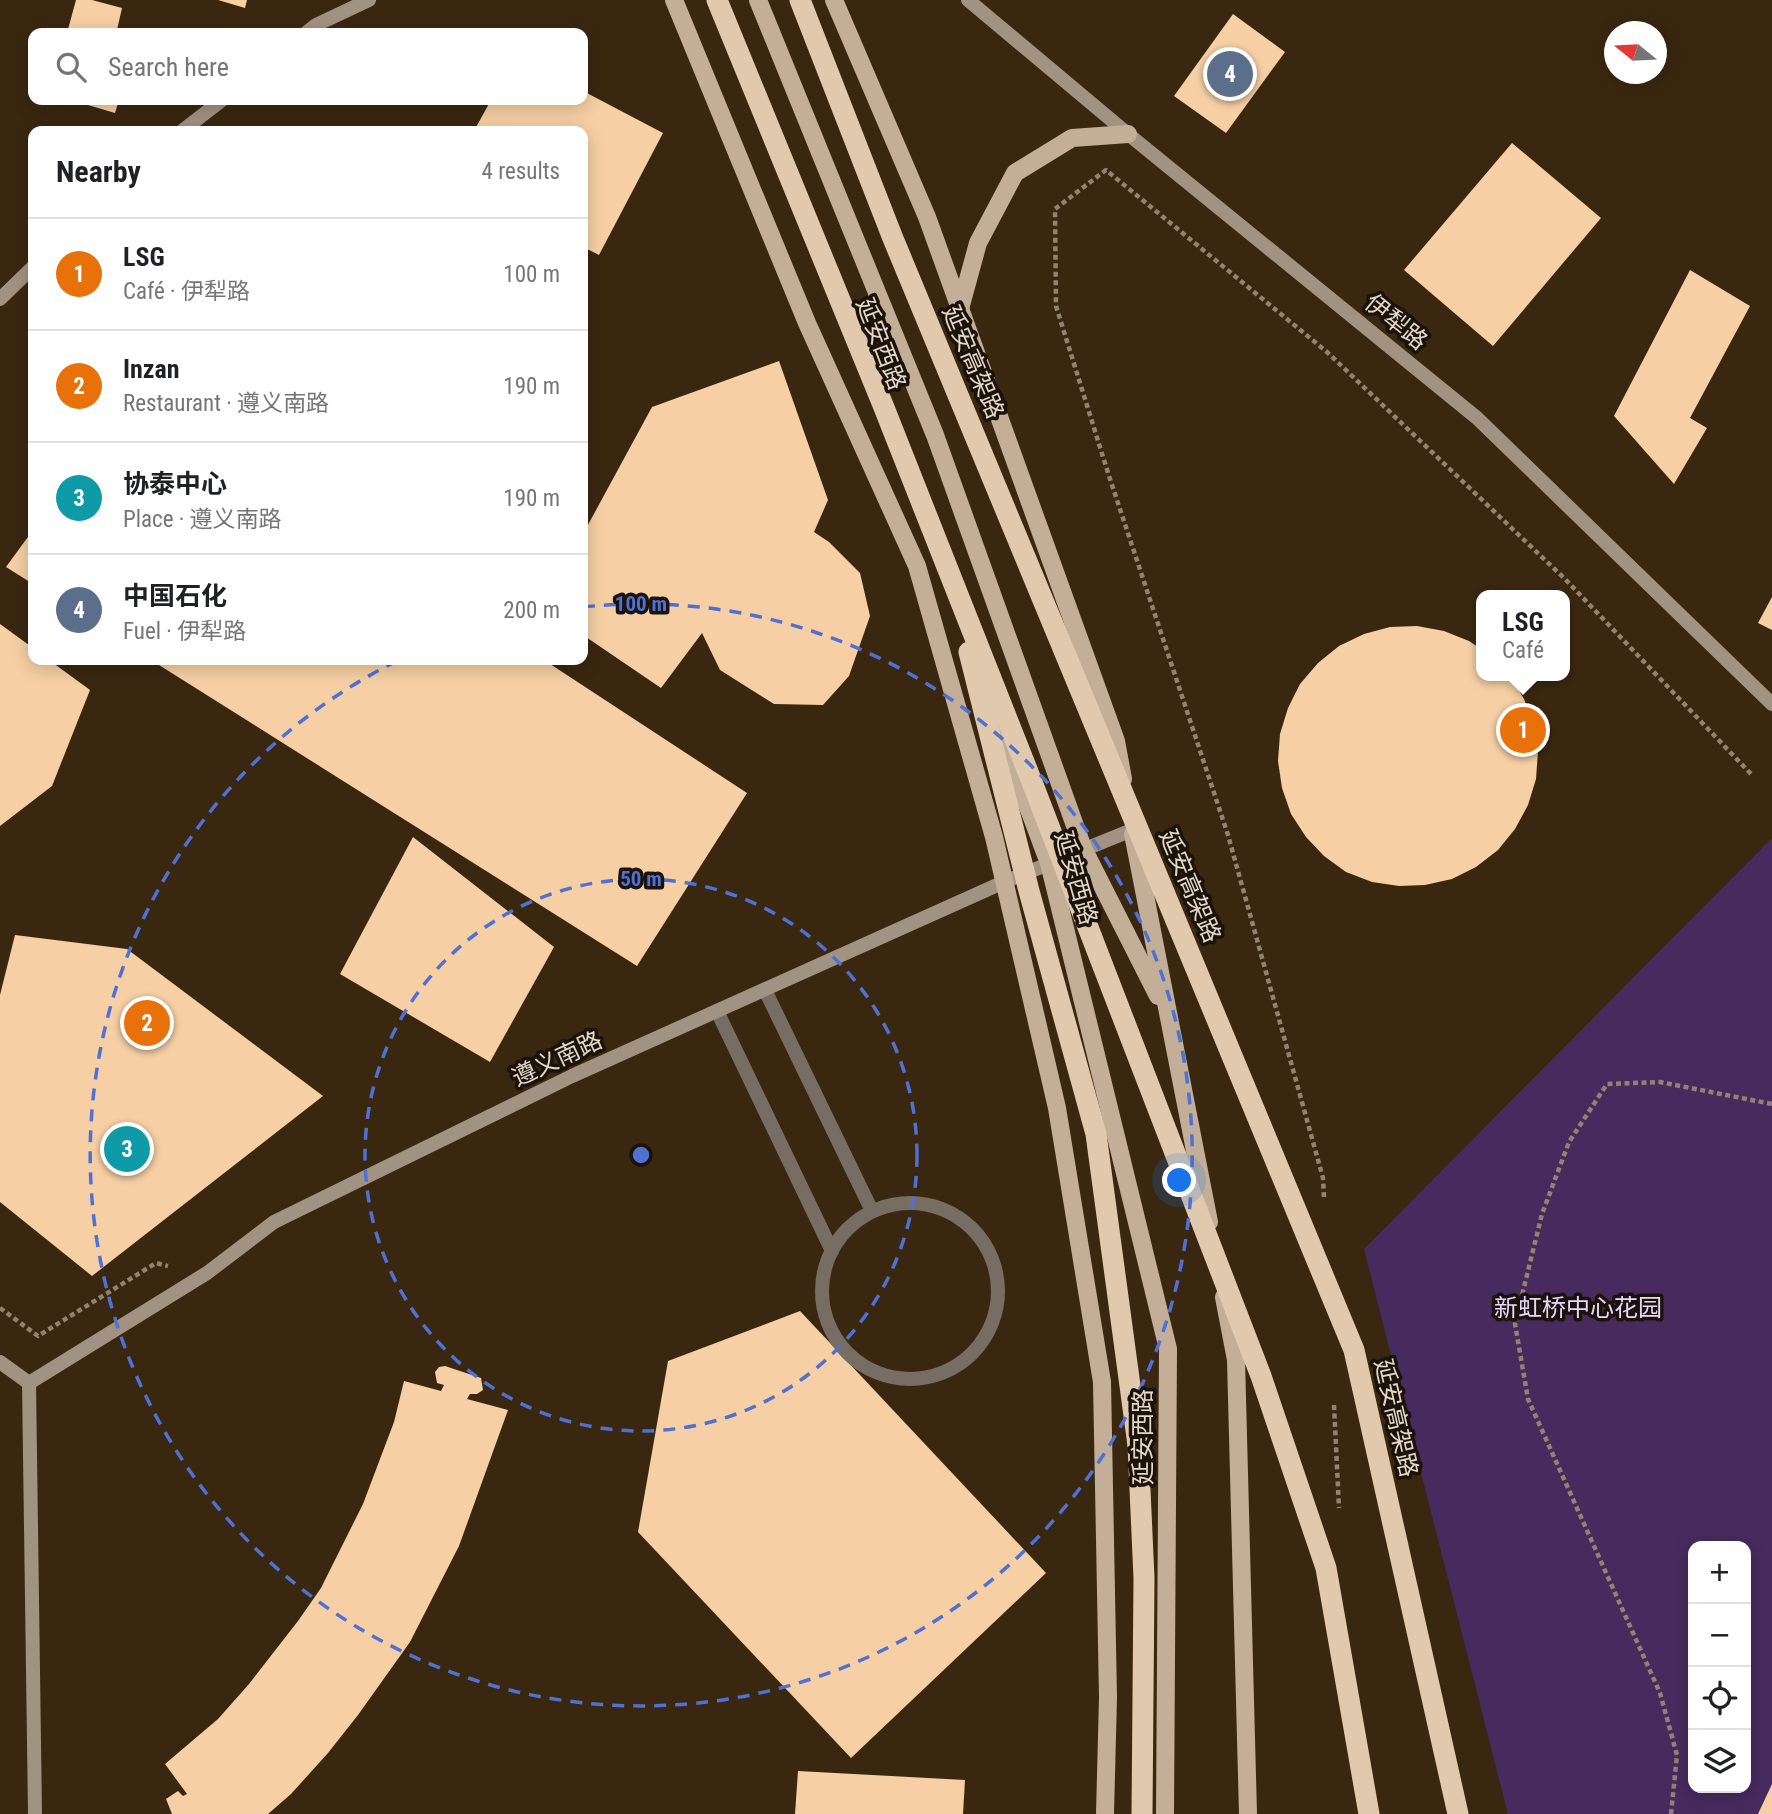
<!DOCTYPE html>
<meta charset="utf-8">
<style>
:root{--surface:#fff;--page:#f6f6f6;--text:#202124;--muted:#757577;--line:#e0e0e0;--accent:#6f5987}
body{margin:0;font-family:"Roboto Condensed","Noto Sans SC",sans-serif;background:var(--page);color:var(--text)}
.controls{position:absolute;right:21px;bottom:21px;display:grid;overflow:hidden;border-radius:14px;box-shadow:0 4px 18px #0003}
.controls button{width:63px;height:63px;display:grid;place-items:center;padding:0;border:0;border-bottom:2px solid var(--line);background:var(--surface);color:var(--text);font:35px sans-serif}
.compass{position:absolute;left:1604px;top:21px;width:63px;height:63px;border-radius:50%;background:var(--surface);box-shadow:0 4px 18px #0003;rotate:288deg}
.you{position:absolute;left:1180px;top:1181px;width:24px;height:24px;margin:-18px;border:5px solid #fff;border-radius:50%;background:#1a73e8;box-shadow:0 0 0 10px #1a73e833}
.badge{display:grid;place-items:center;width:46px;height:46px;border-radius:50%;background:var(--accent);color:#fff;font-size:23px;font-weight:700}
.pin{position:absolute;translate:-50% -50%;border:4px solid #fff;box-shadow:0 2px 7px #0006}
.popup{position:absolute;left:1476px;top:590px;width:94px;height:91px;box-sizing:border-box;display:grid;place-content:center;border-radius:14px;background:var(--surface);filter:drop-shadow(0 2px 5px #0005);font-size:23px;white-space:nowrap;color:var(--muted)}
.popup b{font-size:26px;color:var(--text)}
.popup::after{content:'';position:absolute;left:50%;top:100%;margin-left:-14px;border:14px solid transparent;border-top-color:var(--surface)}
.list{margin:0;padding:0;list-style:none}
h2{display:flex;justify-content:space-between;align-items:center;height:91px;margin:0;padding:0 28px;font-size:30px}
h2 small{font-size:23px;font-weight:400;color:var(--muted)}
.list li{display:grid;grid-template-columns:46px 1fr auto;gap:21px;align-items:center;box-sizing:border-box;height:112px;padding:0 28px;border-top:2px solid var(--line)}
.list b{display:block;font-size:26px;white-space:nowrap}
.list p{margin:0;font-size:23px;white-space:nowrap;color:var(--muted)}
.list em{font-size:23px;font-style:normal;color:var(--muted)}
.icon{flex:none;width:38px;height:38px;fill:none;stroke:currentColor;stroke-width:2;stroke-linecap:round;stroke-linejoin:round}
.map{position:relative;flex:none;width:1772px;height:1814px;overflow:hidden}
.search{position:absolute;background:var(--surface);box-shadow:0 4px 18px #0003;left:28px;top:28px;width:560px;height:77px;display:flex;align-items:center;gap:18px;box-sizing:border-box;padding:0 24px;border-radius:14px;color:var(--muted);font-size:26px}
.panel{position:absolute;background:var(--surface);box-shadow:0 4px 18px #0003;left:28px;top:126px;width:560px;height:539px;border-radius:14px}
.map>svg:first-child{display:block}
.green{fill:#472b5f;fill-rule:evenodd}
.building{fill:#f6cfa4}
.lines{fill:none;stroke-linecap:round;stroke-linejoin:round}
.path{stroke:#928371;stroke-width:4.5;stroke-dasharray:5 3.5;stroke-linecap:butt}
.lane{stroke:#776d63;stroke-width:14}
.secondary{stroke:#a29281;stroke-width:14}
.primary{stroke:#c3af98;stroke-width:18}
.highway{stroke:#e1c9ad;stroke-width:21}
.highway-bridge{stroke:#e1c9ad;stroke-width:21}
.ring{fill:none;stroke:#4f70d4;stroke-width:3.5;stroke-dasharray:12 9}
.labels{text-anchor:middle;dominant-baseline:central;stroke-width:7;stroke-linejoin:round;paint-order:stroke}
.street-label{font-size:24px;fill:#e4d7ca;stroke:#1b1209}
.park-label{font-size:24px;fill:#e9d5ff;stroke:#1b1209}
.centre{fill:#4f70d4;stroke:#1b1209;stroke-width:3.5}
.ring-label{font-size:21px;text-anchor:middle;font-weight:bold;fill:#4f70d4;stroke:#1b1209;stroke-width:7;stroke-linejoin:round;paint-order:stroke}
</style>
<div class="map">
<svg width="1772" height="1814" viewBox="0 0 1772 1814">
<rect width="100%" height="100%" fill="#3a2710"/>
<!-- green -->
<path class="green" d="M 1772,838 L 1772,1814 L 1508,1814 L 1364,1249 ZM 1693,1546 L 1746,1546 L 1746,1788 L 1693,1788 Z"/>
<!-- building -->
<g class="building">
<polygon points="76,0 92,0 122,8 117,30 126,33 67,33"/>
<polygon points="218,0 247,0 245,8"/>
<polygon points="1233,14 1285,52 1226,133 1174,96"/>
<polygon points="583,91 663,133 599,255 583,247 583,131 474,131 491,100 583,100"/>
<polygon points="71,100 119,100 115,113"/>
<polygon points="1512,143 1601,218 1493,346 1404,270"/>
<polygon points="1690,270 1750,306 1690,418 1707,428 1674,484 1614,416"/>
<polygon points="779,361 828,500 814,532 829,542 860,573 870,616 849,676 823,705 774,704 720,670 702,633 661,688 583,635 583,534 652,407"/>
<polygon points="33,530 33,584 6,567"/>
<polygon points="1772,597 1772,630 1758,623"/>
<polygon points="0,624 33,648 33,660 49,660 90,690 52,786 0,826"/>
<polygon points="1417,626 1444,631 1469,641 1481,649 1481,676 1510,676 1524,699 1534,725 1538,751 1536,779 1528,805 1515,829 1498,850 1476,867 1452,879 1425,885 1399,886 1372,882 1346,872 1324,856 1306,837 1291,814 1282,788 1278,761 1280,734 1288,708 1300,684 1318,663 1339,646 1364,634 1390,627"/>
<polygon points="151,660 544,660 747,793 637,966"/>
<polygon points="413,837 554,947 490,1062 340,974"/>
<polygon points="15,935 127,949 323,1096 92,1276 0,1202 0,995"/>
<polygon points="800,1311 1046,1573 851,1758 638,1532 668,1361"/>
<polygon points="445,1366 481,1378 483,1390 477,1394 470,1394 467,1399 508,1410 459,1546 410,1642 358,1715 328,1753 291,1794 268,1814 172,1814 166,1799 178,1791 183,1796 187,1794 165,1764 218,1719 249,1684 298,1621 321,1588 363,1504 394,1422 404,1381 441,1391 444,1385 437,1383 435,1372 439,1367"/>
<polygon points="798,1771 965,1780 963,1814 795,1814"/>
<polygon points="1772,1784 1772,1814 1758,1814"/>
</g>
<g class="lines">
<!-- path -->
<g class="path">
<polyline points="1324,1197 1323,1178 1228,835 1109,476 1056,306 1055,209 1106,170 1327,352 1565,579 1751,774"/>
<polyline points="0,1308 38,1336 156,1263 168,1266"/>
<polyline points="1334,1405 1339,1508"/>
<polyline points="1671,1814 1677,1755 1660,1693 1528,1399 1515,1324 1542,1214 1569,1142 1607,1084 1660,1082 1772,1104"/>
</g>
<!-- lane -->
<g class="lane">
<polyline points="765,990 872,1211"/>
<polyline points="717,1011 832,1251"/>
<circle cx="910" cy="1291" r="88"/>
</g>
<!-- secondary -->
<g class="secondary">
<polyline points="968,0 1128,134 1477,418 1772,704"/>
<polyline points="306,33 316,25 369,0"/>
<polyline points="182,131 222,100"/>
<polyline points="0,299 33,267"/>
<polyline points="0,1362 29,1383"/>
<polyline points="29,1383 207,1273 274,1222 572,1076 1004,882 1132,830"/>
<polyline points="29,1383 35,1814"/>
</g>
<!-- primary -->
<g class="primary">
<polyline points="674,0 807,323 917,566 994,837 1057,1108 1102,1382 1108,1697 1105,1814"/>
<polyline points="758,0 935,435 1083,848 1158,996"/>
<polyline points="834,0 927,217 1116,741 1123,779"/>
<polyline points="960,309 978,243 1015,173 1072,138 1128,134"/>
<polyline points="991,708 1049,863 1168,1349 1165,1814"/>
<polyline points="1133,834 1209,1222"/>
<polyline points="1224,1297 1236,1360 1248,1814"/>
</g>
<!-- highway -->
<polyline class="highway" points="1138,1445 1144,1578 1142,1814"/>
<!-- highway-bridge -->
<g class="highway-bridge">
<polyline points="717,0 883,405 1032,782 1261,1376 1326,1568 1369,1814"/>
<polyline points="800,0 892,236 1354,1350 1458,1814"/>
<polyline points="969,652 1029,891 1096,1134 1138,1445"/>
</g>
</g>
<!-- distance rings -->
<g class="ring">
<circle cx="641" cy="1155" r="276"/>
<path d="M583 607A551 551 0 1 1 399 660"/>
</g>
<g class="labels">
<!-- street labels -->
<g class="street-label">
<text transform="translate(1396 322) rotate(39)">伊犁路</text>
<text transform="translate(881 344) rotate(69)">延安西路</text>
<text transform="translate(973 362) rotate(67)">延安高架路</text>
<text transform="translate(1076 878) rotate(74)">延安西路</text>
<text transform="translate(1190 886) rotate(67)">延安高架路</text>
<text transform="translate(557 1059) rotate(-25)">遵义南路</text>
<text transform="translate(1396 1418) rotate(77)">延安高架路</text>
<text transform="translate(1143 1437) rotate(-90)">延安西路</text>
</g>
<!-- park labels -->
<g class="park-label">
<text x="1578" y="1308">新虹桥中心花园</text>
</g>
</g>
<circle cx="641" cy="1155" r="10" class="centre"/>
<g class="ring-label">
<text x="641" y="611">100 m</text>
<text x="641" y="886">50 m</text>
</g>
</svg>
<div class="controls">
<button>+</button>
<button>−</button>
<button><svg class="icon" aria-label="locate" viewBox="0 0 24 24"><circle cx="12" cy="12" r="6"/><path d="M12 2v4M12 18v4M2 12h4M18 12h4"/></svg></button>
<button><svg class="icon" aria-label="layers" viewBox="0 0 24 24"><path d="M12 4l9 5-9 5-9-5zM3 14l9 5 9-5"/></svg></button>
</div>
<svg class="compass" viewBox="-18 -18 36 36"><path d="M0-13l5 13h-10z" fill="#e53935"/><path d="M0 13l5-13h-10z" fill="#757577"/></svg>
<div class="you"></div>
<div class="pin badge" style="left:1523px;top:730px;background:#e8710a">1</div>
<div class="popup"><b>LSG</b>Café</div>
<div class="pin badge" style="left:147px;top:1023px;background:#e8710a">2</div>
<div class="pin badge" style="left:127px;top:1149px;background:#0f9aa8">3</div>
<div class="pin badge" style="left:1230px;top:74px;background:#5c6f8a">4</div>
<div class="search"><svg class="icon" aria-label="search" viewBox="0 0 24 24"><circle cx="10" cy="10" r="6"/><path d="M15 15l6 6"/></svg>Search here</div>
<section class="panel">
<h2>Nearby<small>4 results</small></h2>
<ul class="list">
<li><span class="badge" style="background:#e8710a">1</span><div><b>LSG</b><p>Café · 伊犁路</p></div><em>100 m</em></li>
<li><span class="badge" style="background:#e8710a">2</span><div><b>Inzan</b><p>Restaurant · 遵义南路</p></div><em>190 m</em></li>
<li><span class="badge" style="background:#0f9aa8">3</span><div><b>协泰中心</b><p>Place · 遵义南路</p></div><em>190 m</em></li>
<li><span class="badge" style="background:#5c6f8a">4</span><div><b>中国石化</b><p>Fuel · 伊犁路</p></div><em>200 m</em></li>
</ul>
</section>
</div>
